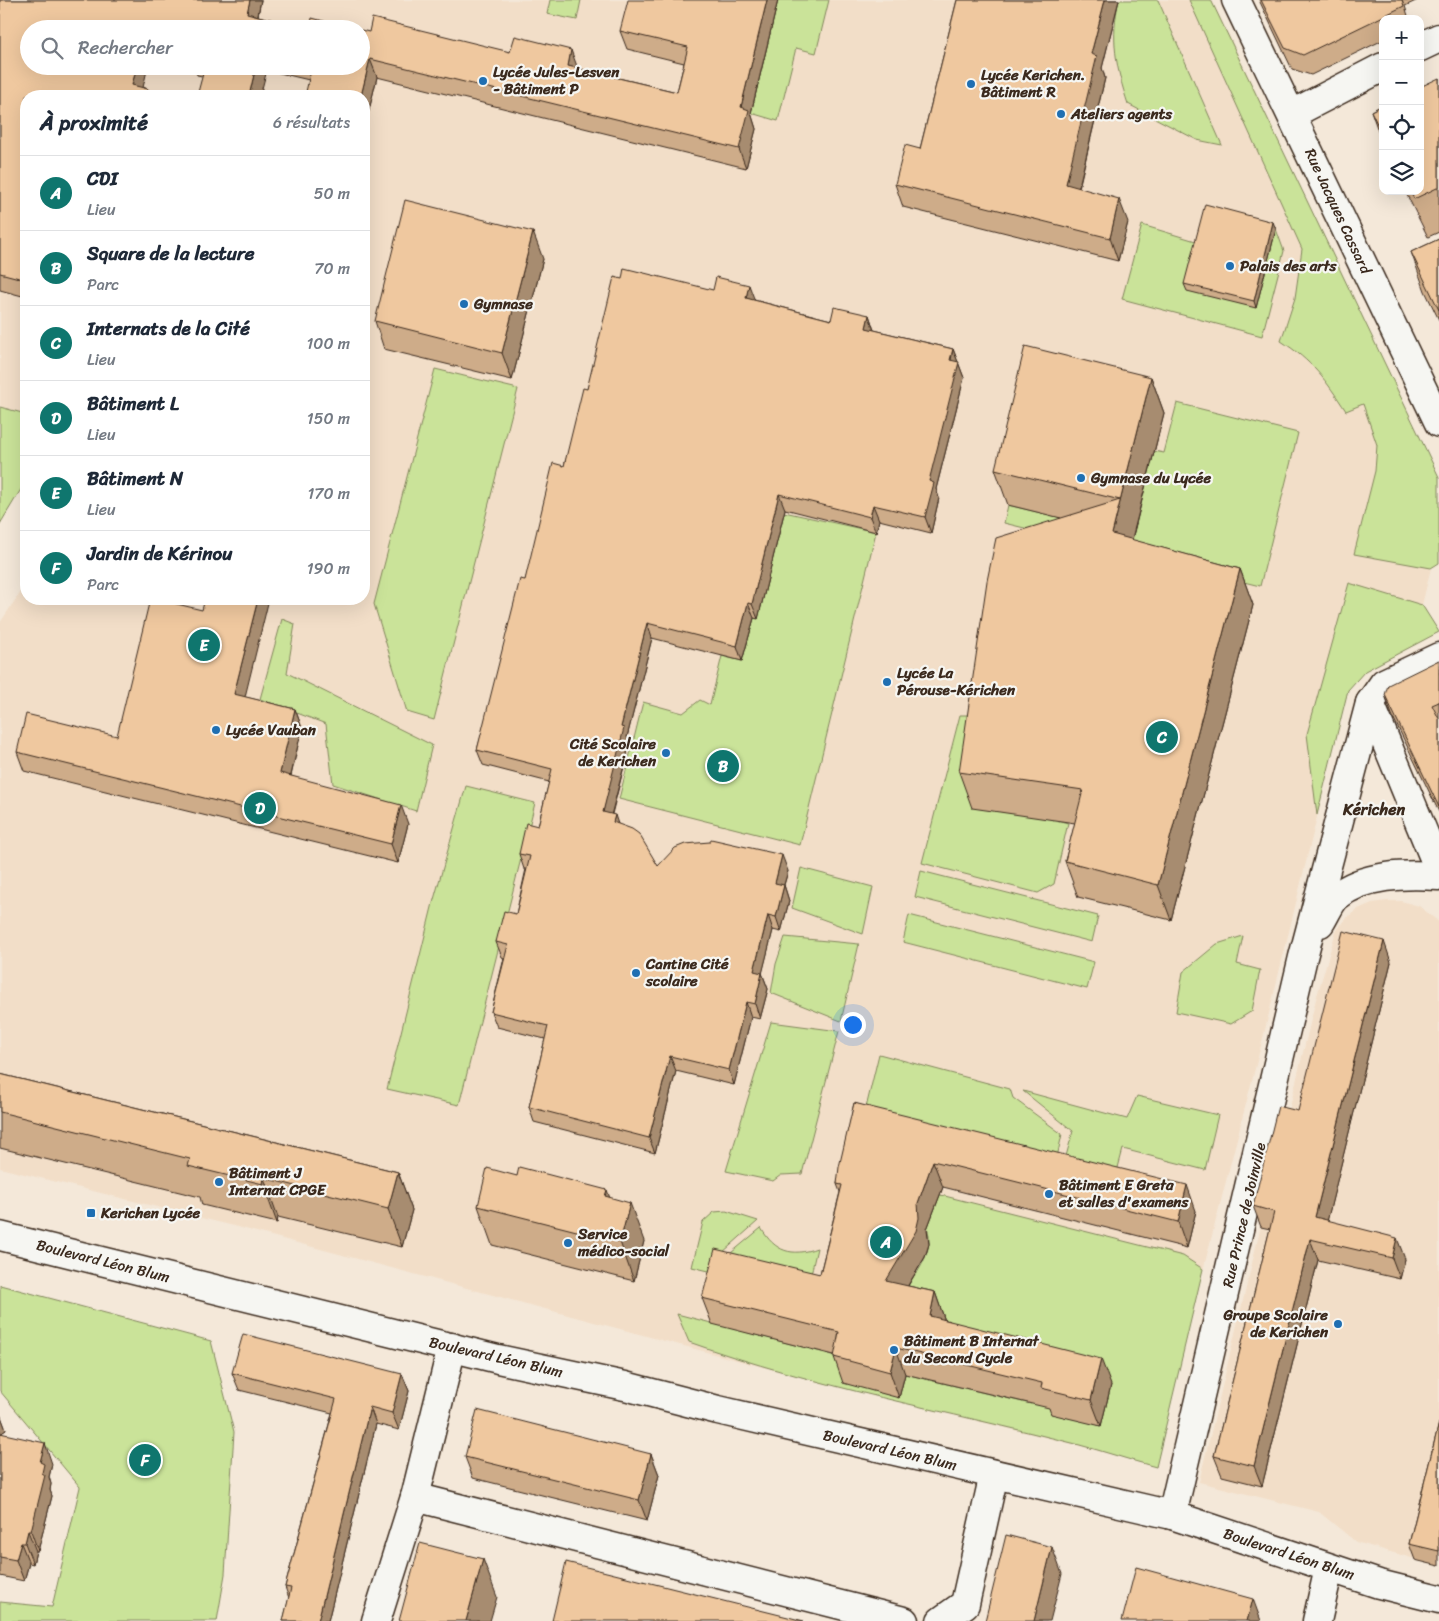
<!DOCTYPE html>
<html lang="fr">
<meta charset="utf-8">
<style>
:root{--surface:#fff;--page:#f6f6f7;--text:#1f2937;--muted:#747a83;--line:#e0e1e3;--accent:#0f766e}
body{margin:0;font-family:Sriracha,sans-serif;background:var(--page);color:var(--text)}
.controls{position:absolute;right:15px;top:15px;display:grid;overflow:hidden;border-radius:10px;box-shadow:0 5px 20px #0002}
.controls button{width:45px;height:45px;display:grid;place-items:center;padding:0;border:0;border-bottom:1px solid var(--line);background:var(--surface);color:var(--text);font:25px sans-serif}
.you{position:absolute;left:852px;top:1024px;width:18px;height:18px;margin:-12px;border:4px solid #fff;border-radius:50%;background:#1a73e8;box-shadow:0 0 0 8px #1a73e833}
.badge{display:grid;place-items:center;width:32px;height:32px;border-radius:50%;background:var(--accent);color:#fff;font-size:16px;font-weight:700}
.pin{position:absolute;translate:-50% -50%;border:2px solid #fff;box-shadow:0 1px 5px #0006}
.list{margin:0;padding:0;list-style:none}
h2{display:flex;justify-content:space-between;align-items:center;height:65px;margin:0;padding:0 20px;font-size:21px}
h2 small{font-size:16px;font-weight:400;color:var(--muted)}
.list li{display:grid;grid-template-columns:32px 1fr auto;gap:15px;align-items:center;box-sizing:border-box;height:75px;padding:0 20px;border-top:1px solid var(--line)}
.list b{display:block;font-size:19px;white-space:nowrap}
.list p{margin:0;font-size:16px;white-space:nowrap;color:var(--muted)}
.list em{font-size:16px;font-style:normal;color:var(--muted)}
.icon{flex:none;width:28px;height:28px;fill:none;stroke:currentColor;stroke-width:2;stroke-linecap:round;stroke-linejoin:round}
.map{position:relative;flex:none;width:1439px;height:1621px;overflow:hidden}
.search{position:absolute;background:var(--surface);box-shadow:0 5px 20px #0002;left:20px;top:20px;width:350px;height:55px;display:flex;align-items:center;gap:12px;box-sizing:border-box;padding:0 18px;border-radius:28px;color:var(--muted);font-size:19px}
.panel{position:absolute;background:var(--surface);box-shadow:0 5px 20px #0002;left:20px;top:90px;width:350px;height:515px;border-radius:20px}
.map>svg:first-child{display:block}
.built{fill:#f2dec8;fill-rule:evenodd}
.green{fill:#cae399;stroke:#82865c}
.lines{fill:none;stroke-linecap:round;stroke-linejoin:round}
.minor-casing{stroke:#3b2a1e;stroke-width:31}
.secondary-casing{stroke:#3b2a1e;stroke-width:31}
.minor{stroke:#f6f6f2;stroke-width:28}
.secondary{stroke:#f6f6f2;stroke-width:28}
.wall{fill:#ceac89;stroke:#3b2a1e}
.shaded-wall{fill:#a78c6f;stroke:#3b2a1e}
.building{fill:#efc89f;stroke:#3b2a1e}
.poi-dot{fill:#1f6fb2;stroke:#f6f6f2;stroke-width:2}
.labels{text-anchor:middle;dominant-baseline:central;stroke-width:4.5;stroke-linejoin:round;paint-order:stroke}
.poi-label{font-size:15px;font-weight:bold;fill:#3b2a1e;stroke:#f6f6f2;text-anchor:start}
.street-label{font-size:15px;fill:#3b2a1e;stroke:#f6f6f2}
.neighbourhood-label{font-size:16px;font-weight:bold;fill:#3b2a1e;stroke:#f6f6f2}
</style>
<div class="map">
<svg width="1439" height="1621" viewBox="0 0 1439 1621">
<rect width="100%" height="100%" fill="#f4e8d9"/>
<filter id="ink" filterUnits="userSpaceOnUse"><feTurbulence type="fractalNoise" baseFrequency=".02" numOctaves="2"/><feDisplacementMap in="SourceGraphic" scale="10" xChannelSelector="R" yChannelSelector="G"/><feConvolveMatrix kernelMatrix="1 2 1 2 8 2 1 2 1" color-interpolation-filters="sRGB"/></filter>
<g filter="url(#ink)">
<!-- built -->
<g class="built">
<path d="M 0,0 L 1212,0 L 1439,477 L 1439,563 L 1431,568 L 1422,605 L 1439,632 L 1365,671 L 1348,690 L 1264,1034 L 1192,1313 L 1156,1467 L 1077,1445 L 841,1388 L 238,1227 L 0,1168 L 0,623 L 26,584 L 26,599 L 364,599 L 364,96 L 26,96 L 26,414 L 0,407 ZM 29,29 L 361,29 L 361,66 L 29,66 Z"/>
<polygon points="1387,901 1401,901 1419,906 1439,922 1439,1566 1356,1542 1319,1512 1199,1482 1316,999 1336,931 1345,919 1358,909 1372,903"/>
</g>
<!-- green -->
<g class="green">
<polygon points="550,0 581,0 577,20 547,14"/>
<polygon points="778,0 829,0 816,53 796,48 778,121 751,113"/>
<path d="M 1119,0 L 1158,0 L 1222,145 L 1197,140 L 1128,104 C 1116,68 1110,38 1119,0 Z"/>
<path d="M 1189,0 L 1211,0 L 1439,477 L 1439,563 L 1431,568 L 1354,554 L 1375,471 L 1377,445 L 1363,404 L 1346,411 C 1326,380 1312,361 1281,341 L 1295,298 L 1302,249 Z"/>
<polygon points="1142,225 1199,242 1276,229 1284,251 1262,336 1122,299"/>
<polygon points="435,369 518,389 434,720 407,712 374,604"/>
<polygon points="1177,403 1298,433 1260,586 1004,523 1008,505 1133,535 1154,451 1164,453"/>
<polygon points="0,407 26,414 26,481 0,524"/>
<polygon points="784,512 876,532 800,845 619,799 643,702 683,713 700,700 710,705 722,656 742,661 754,618 758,618"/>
<polygon points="1349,583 1422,605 1439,632 1365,671 1348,690 1317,815 1307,734"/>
<polygon points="282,619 295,624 287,673 432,745 416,811 333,784 326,724 260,699"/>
<polygon points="960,715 986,715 1057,820 1068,823 1054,884 1038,893 922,863"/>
<polygon points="466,786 535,803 459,1105 387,1089 433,903"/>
<polygon points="801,868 873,887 863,934 792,908"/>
<polygon points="921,871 1098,916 1092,942 915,897"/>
<polygon points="909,915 1094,962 1087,989 903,942"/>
<polygon points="1243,936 1237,964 1260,970 1252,1011 1231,1024 1176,1012 1183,972 1217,944"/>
<polygon points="785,937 859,944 841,1021 771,993 776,964"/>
<polygon points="771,1022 839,1031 802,1174 781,1175 773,1181 726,1171"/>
<polygon points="879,1054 1010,1089 1013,1098 1062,1134 1056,1162 864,1116"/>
<polygon points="1023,1091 1127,1119 1137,1096 1218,1115 1205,1170 1123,1149 1115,1179 1063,1167 1073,1131"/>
<path d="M 901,1185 L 1183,1256 L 1203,1269 L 1156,1467 C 1129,1460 1103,1451 1076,1444 C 947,1411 815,1387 689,1342 L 677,1314 L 905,1374 L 1031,1404 L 1033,1398 L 1100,1426 L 872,1299 L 907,1271 L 917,1273 C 942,1233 924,1219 901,1185 Z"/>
<polygon points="726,1211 758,1221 722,1253 713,1272 692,1267 703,1222 714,1212"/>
<path d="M 761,1228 C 775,1252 792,1257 817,1248 L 808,1287 L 731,1253 Z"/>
<polygon points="0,1285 211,1341 234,1432 225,1574 217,1621 0,1621 0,1602 52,1607 80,1487 0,1391"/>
</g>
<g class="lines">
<defs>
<g id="minor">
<polyline points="1236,0 1439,423"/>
<polyline points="1420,47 1439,38"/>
<polyline points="1292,114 1383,67"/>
<polyline points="1370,703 1439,870"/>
<path d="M 1320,923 C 1325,916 1330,902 1337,896 C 1365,874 1405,874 1439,876"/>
<polyline points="415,1497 904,1621"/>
<polyline points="1172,1515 1303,957 1370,703 1384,683 1439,657"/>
<polyline points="376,1621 415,1497 452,1347"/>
<polyline points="941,1621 965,1604 994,1474"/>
<polyline points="1317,1621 1329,1568"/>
</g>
<polyline id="secondary" points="0,1236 498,1359 625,1386 718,1410 1172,1515 1379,1584 1439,1599"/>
</defs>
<!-- minor casing -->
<use href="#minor" class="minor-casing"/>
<!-- secondary casing -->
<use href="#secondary" class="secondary-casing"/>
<!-- minor -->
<use href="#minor" class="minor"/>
<!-- secondary -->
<use href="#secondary" class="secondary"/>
</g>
<!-- wall -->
<g class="wall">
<polygon points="0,0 261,0 258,16 308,29 29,29 143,87 148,89 151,96 26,96 26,297 0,290"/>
<polygon points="778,0 751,113 756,129 746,168 377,77 364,131 364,96 309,80 267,70 202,76 197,75 194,66 361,66 369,32 510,52 677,92 684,63 627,49 620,31"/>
<polygon points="957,0 1119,0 1102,68 1105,78 1079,188 1128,222 1118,261 903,207 895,184 920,149"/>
<polygon points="1259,0 1418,0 1405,6 1409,19 1383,19 1383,40 1311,75 1292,69"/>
<polygon points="1439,78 1439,232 1428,237 1405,191 1420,191"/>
<polygon points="1383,105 1383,145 1371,111"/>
<polygon points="1276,229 1256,308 1187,291 1184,284"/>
<polygon points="1439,239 1439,320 1425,291 1411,252"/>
<polygon points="543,259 512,380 384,349 375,321"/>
<polygon points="622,279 754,300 831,320 869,315 874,330 953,349 964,378 936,489 939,498 931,533 879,520 876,532 785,509 758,619 754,618 742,661 652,638 627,737 630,743 612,814 618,824 658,866 788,871 784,885 789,901 781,932 773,930 762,973 768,989 760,1019 751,1017 734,1085 676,1071 655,1153 534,1122 529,1107 545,1039 497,1027 491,1012 504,958 502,957 496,942 516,914 526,869 524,869 519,854 538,826 549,782 483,765 477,750 525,580 564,466 587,389"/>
<polygon points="1151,377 1164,413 1132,540 1240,569 1253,605 1171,920 1078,897 1065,861 1075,823 972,808 959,772 1061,518 1008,505 995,469"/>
<polygon points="202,610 245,697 295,709 302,728 291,776 408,824 398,863 24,771 17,752 117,736"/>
<polygon points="1439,660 1439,812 1392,715 1385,695"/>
<polygon points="1391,962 1327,1221 1405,1259 1400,1279 1318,1260 1262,1486 1222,1476 1214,1456 1270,1229 1261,1227 1253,1206 1298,1111"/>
<polygon points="0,1074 398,1172 412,1210 402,1247 278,1217 277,1223 202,1205 200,1197 0,1148"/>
<polygon points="854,1103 1196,1211 1187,1248 943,1187 927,1229 929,1244 925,1257 908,1286 935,1292 944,1318 944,1319 1111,1385 1101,1426 1051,1414 1049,1408 905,1374 899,1398 843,1383 834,1357 834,1355 712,1324 702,1298 820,1274 840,1192 837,1184"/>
<polygon points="517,1176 644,1241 634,1281 492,1245 478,1206"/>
<polygon points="232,1373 402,1374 409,1391 399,1430 376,1424 328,1621 283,1621 289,1598 285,1587 332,1413 239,1390"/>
<polygon points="0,1414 6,1430 1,1433 52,1464 49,1477 51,1484 50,1490 52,1496 38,1551 36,1551 33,1564 29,1563 24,1581 0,1576"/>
<polygon points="1439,1423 1439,1566 1415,1560 1409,1544"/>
<polygon points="651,1454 659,1475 647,1521 473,1478 465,1457"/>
</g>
<!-- shaded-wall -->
<g class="shaded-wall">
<polygon points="250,0 261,0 255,29 247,13"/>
<polygon points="767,0 778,0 751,113 756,129 746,168 739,149 741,107"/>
<polygon points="1105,0 1119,0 1102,68 1105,78 1074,207 1066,184 1091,54"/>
<polygon points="571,50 578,69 568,66"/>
<polygon points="370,59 377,77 364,131 364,96 361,96"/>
<polygon points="137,66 148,66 141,96 132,85"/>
<polygon points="256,66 265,66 267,70 260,96 249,96"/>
<polygon points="148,89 151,96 147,96"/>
<polygon points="1119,199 1128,222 1118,261 1110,238"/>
<polygon points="1273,222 1276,229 1256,308 1254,301"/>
<polygon points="533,232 543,259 512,380 502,353"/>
<polygon points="26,267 26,287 23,279"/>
<polygon points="749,285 755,301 746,298"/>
<polygon points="869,315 874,331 866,328"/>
<polygon points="953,349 964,378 936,489 939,498 931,533 925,517 929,481"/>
<polygon points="1151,377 1164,413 1124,570 1112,534"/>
<polygon points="779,494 785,509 758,619 752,604"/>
<polygon points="873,505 879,520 876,532 870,517"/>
<polygon points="1240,569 1253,605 1171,920 1158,885"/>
<polygon points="258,599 269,599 241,713 234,694"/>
<polygon points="748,603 754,618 742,661 737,646"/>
<polygon points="647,623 652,638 627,737 630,743 608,827 603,812 621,727"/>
<polygon points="295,709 302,728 287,792 280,773"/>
<polygon points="401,805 408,824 398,863 391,844"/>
<polygon points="615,815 620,830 613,822"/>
<polygon points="782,855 788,871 780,898 775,883"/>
<polygon points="784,885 789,901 781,932 776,917"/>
<polygon points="768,915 773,930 759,986 754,971"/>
<polygon points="1384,941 1391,962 1323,1238 1315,1217"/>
<polygon points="762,973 768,989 760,1019 755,1004"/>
<polygon points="746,1002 751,1017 734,1085 729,1070"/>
<polygon points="670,1056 676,1071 655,1153 649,1138"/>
<polygon points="933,1161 943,1187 927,1229 929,1244 925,1257 895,1307 886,1281 918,1203"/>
<polygon points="398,1172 412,1210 402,1247 388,1209"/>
<polygon points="264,1178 278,1217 277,1223 263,1184"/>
<polygon points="1187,1185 1196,1211 1187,1248 1178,1222"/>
<polygon points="607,1190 621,1228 605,1196"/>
<polygon points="630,1203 644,1241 634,1281 620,1242"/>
<polygon points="1397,1238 1405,1259 1400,1279 1392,1258"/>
<polygon points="1310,1239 1318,1260 1262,1486 1254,1466"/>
<polygon points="935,1292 944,1318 939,1342 930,1316"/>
<polygon points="896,1348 905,1374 899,1398 890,1372"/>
<polygon points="1101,1359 1111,1385 1101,1426 1091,1400"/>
<polygon points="402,1374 409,1391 399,1430 392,1413"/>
<polygon points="370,1407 376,1424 328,1621 318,1621"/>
<polygon points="0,1414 6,1430 0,1434"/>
<polygon points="45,1443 52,1464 49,1477 51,1484 50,1490 52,1496 38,1551 31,1531 42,1473 40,1462"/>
<polygon points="651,1454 659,1475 647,1521 639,1500"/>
<polygon points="28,1531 36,1551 33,1564 25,1543"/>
<polygon points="21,1543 29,1563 24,1581 16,1560"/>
<polygon points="1052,1547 1062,1574 1050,1621 1034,1621"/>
<polygon points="483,1559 497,1597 490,1621 466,1621"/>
<polygon points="1253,1599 1261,1621 1247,1621"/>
</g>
<!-- building -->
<g class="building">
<polygon points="0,0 250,0 247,13 308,29 170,29 147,23 146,29 29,29 29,66 137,66 132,85 148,89 147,96 26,96 26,267 23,279 0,273"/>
<polygon points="628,0 767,0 741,107 749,110 739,149 370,59 361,96 305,96 312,66 361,66 361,30 369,32 372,18 510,52 515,36 571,50 568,66 677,92 688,47 620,31"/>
<polygon points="957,0 1105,0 1091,54 1097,56 1066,184 1119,199 1110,238 895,184 905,145 920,149"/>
<polygon points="1261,0 1402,0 1404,6 1303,55 1285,48"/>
<polygon points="312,18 354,29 310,29"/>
<polygon points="205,66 256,66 249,96 197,96"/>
<polygon points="1439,78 1439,187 1414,199 1410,191 1420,191 1420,87"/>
<polygon points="1383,105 1383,136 1371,111"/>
<polygon points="405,200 533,232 502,353 375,321"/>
<polygon points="1205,204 1273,222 1254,301 1184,284"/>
<polygon points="1439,239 1439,310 1411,252"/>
<polygon points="624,268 713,290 716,277 749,285 746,298 831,320 834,307 869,315 866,328 953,349 950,360 959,362 929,481 934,483 925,517 873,505 870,517 779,494 752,604 748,603 737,646 647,623 621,727 624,728 603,812 615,815 613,822 632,829 639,834 658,866 675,848 685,844 710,842 711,839 782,855 775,883 784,885 776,917 768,915 754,971 762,973 755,1004 746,1002 729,1070 670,1056 649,1138 529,1107 548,1026 491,1012 508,945 496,942 504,911 516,914 530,856 519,854 526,823 538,826 552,769 477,750 520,579 525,580 553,463 564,466 583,388 587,389 614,277 622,279"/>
<polygon points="1025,346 1151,377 1112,534 1240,569 1158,885 1065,861 1083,790 959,772 987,581 996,538 1120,500 995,469"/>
<polygon points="150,599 156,599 202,610 205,599 258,599 234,694 295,709 280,773 401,805 391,844 17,752 26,714 117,736"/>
<polygon points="1439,660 1439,702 1432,705 1439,719 1439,807 1385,695 1388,685"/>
<polygon points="1343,931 1384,941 1315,1217 1397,1238 1392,1258 1310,1239 1254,1466 1214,1456 1274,1212 1253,1206 1278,1106 1298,1111"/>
<polygon points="0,1074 398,1172 388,1209 264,1178 263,1184 188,1166 190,1159 0,1112"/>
<polygon points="854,1103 1187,1185 1178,1222 933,1161 918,1203 919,1218 916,1231 886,1281 935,1292 930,1316 1101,1359 1091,1400 1041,1388 1042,1383 896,1348 890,1372 834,1357 839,1332 702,1298 715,1249 820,1274 842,1185 837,1184 839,1167"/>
<polygon points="519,1167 607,1190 605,1196 630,1203 620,1242 478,1206 487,1168 517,1176"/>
<polygon points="243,1334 402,1374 392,1413 370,1407 318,1621 283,1621 291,1588 285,1587 336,1399 232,1373"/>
<polygon points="477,1410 651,1454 639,1500 465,1457"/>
<polygon points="1439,1423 1439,1551 1409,1544"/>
<polygon points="0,1433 45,1443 40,1462 44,1464 42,1473 45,1475 31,1531 28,1531 25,1543 21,1543 16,1560 0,1557"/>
<polygon points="1006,1535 1052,1547 1034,1621 985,1621"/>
<polygon points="420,1543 483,1559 466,1621 399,1621"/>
<polygon points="566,1562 804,1621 552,1621"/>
<polygon points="1136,1567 1253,1599 1247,1621 1122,1621"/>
</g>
</g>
<!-- markers -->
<g class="poi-dot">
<circle cx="483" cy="81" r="5"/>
<circle cx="971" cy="84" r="5"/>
<circle cx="1061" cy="114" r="5"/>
<circle cx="1230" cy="266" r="5"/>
<circle cx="464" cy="304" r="5"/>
<circle cx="1081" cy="478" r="5"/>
<circle cx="887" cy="682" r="5"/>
<circle cx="216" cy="730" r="5"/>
<circle cx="666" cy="753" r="5"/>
<circle cx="636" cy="973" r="5"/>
<circle cx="219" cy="1182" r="5"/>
<circle cx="1049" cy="1194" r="5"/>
<rect x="86" y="1208" width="10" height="10" rx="2.5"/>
<circle cx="568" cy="1243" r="5"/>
<circle cx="1338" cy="1324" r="5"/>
<circle cx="894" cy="1350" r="5"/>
</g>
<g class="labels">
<!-- poi labels -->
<g class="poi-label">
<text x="493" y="72">Lycée Jules-Lesven<tspan x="493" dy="17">- Bâtiment P</tspan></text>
<text x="981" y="75">Lycée Kerichen.<tspan x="981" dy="17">Bâtiment R</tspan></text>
<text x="1071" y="114">Ateliers agents</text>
<text x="1240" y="266">Palais des arts</text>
<text x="474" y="304">Gymnase</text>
<text x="1091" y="478">Gymnase du Lycée</text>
<text x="897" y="673">Lycée La<tspan x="897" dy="17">Pérouse-Kérichen</tspan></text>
<text x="226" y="730">Lycée Vauban</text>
<text x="656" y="744" text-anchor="end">Cité Scolaire<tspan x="656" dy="17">de Kerichen</tspan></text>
<text x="646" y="964">Cantine Cité<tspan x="646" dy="17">scolaire</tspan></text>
<text x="229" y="1173">Bâtiment J<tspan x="229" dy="17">Internat CPGE</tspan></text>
<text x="1059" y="1185">Bâtiment E Greta<tspan x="1059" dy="17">et salles d'examens</tspan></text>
<text x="101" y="1213">Kerichen Lycée</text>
<text x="578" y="1234">Service<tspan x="578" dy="17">médico-social</tspan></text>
<text x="1328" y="1315" text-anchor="end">Groupe Scolaire<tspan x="1328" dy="17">de Kerichen</tspan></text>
<text x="904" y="1341">Bâtiment B Internat<tspan x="904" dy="17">du Second Cycle</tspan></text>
</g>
<!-- street labels -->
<g class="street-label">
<text transform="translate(1338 211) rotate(65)">Rue Jacques Cassard</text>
<text transform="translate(1244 1215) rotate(-77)">Rue Prince de Joinville</text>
<text transform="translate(103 1261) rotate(14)">Boulevard Léon Blum</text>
<text transform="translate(496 1357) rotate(13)">Boulevard Léon Blum</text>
<text transform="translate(890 1450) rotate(13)">Boulevard Léon Blum</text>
<text transform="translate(1289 1554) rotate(18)">Boulevard Léon Blum</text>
</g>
<!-- neighbourhood labels -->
<g class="neighbourhood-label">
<text x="1374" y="809">Kérichen</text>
</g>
</g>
</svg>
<div class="controls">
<button>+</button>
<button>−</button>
<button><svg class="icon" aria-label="locate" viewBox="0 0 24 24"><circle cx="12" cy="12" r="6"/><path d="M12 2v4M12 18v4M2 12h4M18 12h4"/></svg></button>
<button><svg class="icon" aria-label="layers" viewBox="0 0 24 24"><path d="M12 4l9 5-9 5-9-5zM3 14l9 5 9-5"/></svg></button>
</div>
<div class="you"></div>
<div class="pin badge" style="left:886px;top:1242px">A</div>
<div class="pin badge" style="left:723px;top:766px">B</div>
<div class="pin badge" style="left:1162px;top:737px">C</div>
<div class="pin badge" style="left:260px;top:808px">D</div>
<div class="pin badge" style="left:204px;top:645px">E</div>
<div class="pin badge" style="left:145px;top:1460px">F</div>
<div class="search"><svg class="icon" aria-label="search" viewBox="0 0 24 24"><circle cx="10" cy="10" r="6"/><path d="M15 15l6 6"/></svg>Rechercher</div>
<section class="panel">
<h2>À proximité<small>6 résultats</small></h2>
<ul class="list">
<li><span class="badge">A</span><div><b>CDI</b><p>Lieu</p></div><em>50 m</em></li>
<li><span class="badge">B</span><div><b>Square de la lecture</b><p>Parc</p></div><em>70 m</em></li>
<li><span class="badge">C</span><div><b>Internats de la Cité</b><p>Lieu</p></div><em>100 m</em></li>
<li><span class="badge">D</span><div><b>Bâtiment L</b><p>Lieu</p></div><em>150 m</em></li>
<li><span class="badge">E</span><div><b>Bâtiment N</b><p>Lieu</p></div><em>170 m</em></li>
<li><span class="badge">F</span><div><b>Jardin de Kérinou</b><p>Parc</p></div><em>190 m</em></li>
</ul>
</section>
</div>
